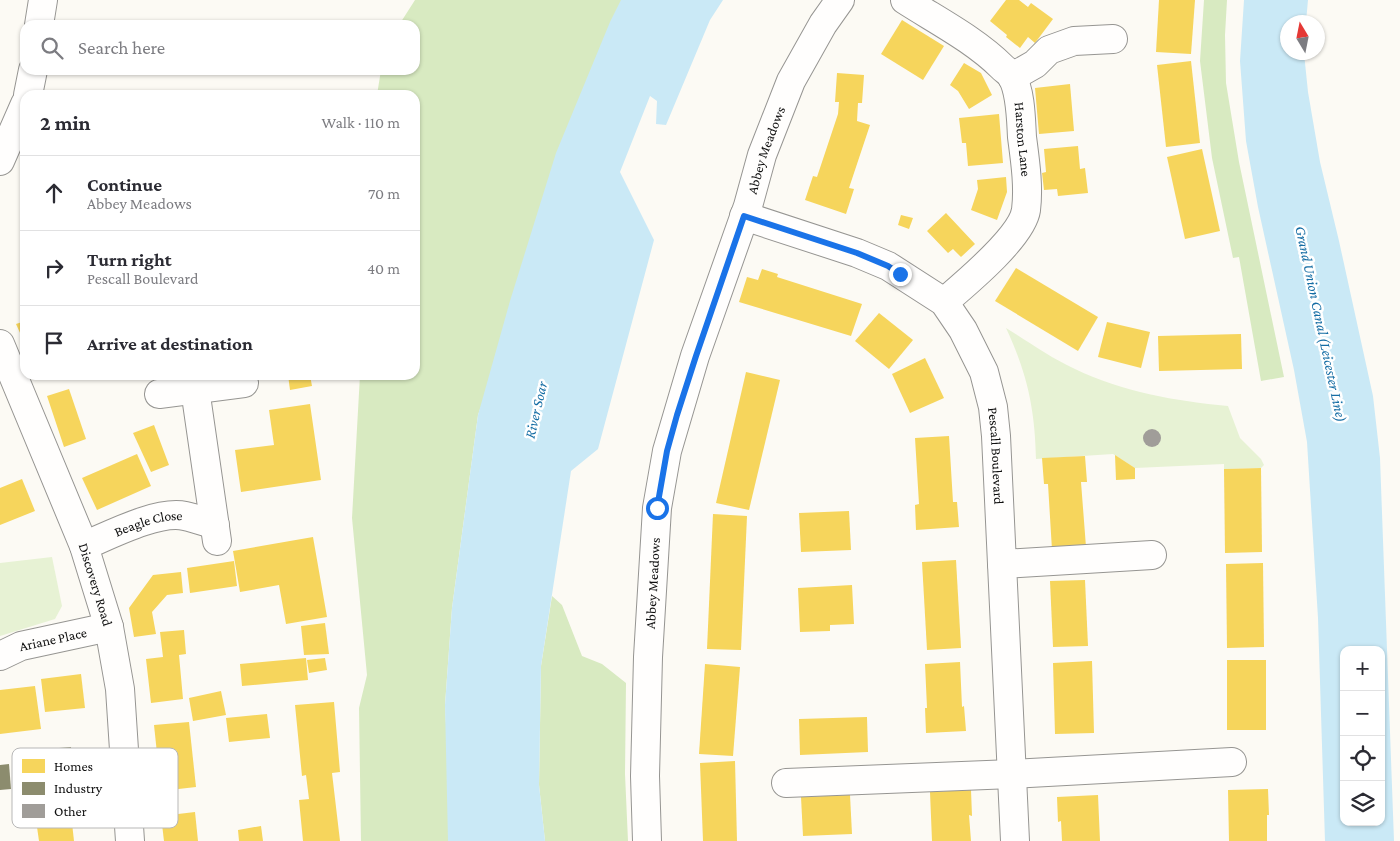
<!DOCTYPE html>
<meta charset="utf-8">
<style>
:root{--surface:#fff;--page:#f2f2f3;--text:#2b2b33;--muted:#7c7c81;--line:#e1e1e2}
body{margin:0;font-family:"Crimson Pro",serif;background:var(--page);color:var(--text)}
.controls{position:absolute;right:15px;bottom:15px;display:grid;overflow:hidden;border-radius:10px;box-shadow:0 1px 4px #0004}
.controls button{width:45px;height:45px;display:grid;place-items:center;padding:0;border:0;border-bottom:1px solid var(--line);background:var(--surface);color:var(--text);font:25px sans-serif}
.compass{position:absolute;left:1280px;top:15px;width:45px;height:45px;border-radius:50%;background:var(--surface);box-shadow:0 1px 4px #0004;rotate:350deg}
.stop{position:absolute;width:15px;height:15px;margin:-11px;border:4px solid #1a73e8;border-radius:50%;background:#fff}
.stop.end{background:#1a73e8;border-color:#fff;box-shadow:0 1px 5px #0008}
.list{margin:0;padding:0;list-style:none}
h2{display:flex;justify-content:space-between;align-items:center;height:65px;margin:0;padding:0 20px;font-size:21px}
h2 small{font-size:16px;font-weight:400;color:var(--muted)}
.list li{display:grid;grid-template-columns:32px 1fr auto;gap:15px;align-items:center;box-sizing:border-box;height:75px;padding:0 20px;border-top:1px solid var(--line)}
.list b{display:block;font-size:19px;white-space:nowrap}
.list p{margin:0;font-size:16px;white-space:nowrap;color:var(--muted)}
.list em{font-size:16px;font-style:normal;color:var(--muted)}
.icon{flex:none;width:28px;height:28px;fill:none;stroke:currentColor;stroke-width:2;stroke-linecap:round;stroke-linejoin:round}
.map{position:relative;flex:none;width:1400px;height:841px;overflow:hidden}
.search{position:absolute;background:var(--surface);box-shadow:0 1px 4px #0004;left:20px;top:20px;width:400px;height:55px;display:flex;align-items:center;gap:12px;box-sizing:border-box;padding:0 18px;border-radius:15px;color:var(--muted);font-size:19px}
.panel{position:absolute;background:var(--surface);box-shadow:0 1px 4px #0004;left:20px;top:90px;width:400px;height:290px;border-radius:15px}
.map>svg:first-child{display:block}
.green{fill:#e7f2d4}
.forest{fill:#d8eac1}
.water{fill:#cae9f6;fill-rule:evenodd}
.homes{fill:#f6d55c}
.industry{fill:#8c8c6e}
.building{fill:#a09d99}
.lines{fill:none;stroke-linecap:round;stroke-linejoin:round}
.street-casing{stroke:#969592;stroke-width:30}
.street{stroke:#fffefd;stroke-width:28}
.route{stroke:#1a73e8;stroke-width:6}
.labels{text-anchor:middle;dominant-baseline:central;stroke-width:5;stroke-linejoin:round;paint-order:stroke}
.street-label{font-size:14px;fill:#0f0f0f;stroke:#fff}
.water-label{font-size:15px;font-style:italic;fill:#156da4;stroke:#fff}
.key{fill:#fff;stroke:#b7b7b7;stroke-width:1}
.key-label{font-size:14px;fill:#0f0f0f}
</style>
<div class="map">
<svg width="1400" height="841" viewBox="0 0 1400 841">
<rect width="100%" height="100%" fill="#fcfaf4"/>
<!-- green -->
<g class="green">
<path d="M 1006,328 C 1029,342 1051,358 1075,369 C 1123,392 1175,401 1228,406 L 1240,438 L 1261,459 L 1264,465 L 1261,468 L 1224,469 L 1224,464 L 1135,468 L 1113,454 L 1036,459 C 1035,409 1027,373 1006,328 Z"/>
<polygon points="52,557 62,606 55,619 0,636 0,563"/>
</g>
<!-- forest -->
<g class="forest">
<polygon points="415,0 625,0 478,415 452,608 445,705 452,841 361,841 359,708 367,675 352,518 360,375 415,375 415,95 377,95 381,70 415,70 415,25 399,25"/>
<polygon points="1204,0 1227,0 1225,35 1226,83 1239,162 1284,377 1261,381 1239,257 1233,258 1212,158 1200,61"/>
<polygon points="552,596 562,605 582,656 602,664 626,683 625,774 628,841 545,841 539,785 541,666"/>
</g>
<!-- water -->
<g class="water">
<polygon points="621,0 723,0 710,20 666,125 656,124 657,101 650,96 620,172 654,240 598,449 571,471 541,666 539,785 545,841 448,841 445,705 452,608 478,415 510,301 556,153 610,22"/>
<path d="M 1244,0 L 1308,0 L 1306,22 L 1288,22 L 1288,52 L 1304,53 L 1308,92 L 1320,162 L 1339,241 L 1373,396 L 1380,458 L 1394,841 L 1325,841 L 1318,618 L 1307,442 L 1294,370 L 1258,207 L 1246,141 L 1240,61 ZM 1344,650 L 1381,650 L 1381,822 L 1344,822 Z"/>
</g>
<!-- homes -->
<g class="homes">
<polygon points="1006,0 1019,0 1028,7 1031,3 1053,19 1035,43 1028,37 1020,48 1006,37 1007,35 990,21"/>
<polygon points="1159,0 1195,0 1191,54 1156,52"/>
<polygon points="902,20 944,46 923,80 881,54"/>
<polygon points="1191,61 1200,143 1166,147 1157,65"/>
<polygon points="964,63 981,73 992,95 969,109 958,91 950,85"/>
<polygon points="837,73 864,75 862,103 858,103 857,121 870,125 849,188 854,189 846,214 805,200 813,176 817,177 838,114 839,102 835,102"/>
<polygon points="1070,84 1074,131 1039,134 1035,88"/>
<polygon points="999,114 1003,163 968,166 966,143 962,143 959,118"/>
<polygon points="1078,146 1080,169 1085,168 1088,193 1058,196 1057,189 1044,190 1042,173 1046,172 1044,149"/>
<polygon points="1202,149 1220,231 1185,239 1167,157"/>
<polygon points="1006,177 1007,192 997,220 971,210 978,189 977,180"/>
<polygon points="946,213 975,244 961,257 953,249 948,253 927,231"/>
<polygon points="901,215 913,218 909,229 898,225"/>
<polygon points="1016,268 1098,317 1078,351 995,301"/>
<polygon points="762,269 778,274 777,277 862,304 851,336 739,302 747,277 758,280"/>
<polygon points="879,313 913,340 889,369 855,341"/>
<polygon points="25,321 25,344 16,324"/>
<polygon points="1107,322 1150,332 1141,368 1098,357"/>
<polygon points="1241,334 1242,369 1159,371 1158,336"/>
<polygon points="925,358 944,398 910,413 892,374"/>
<polygon points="746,372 780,380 749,510 716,503"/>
<polygon points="288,375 310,375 312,386 290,390"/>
<polygon points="69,389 86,439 64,447 47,396"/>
<polygon points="310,404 321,480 241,492 235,450 274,445 269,410"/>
<polygon points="154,425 169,465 151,472 133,433"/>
<polygon points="949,436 953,502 957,502 959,527 916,530 915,505 919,504 915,438"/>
<polygon points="137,454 151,486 97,510 82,478"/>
<polygon points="1115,455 1135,468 1135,479 1116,480"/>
<polygon points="1085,456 1087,482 1081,482 1086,547 1052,550 1048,484 1044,484 1042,458"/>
<polygon points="1261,468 1262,552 1225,553 1224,469"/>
<polygon points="22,479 35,511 0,525 0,488"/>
<polygon points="849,511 851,550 801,552 799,513"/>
<polygon points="713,514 747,516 741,650 707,649"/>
<polygon points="313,537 327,617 286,624 279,585 240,592 233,551"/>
<polygon points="956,560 961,648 927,650 922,562"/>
<polygon points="234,561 237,586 190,593 187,568"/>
<polygon points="1263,563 1264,647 1227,648 1226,564"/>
<polygon points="181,572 183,593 167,595 152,612 156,634 134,637 129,608 153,575"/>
<polygon points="1085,580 1088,646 1053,647 1050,581"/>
<polygon points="852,585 854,624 830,625 830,631 800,632 798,588"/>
<polygon points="325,623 329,654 304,655 301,626"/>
<polygon points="184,630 186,654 179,655 183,699 151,703 146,659 163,657 160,632"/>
<polygon points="306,658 308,680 242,686 240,664"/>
<polygon points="325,658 327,670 309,673 307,660"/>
<rect x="1227" y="660" width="39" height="70"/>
<polygon points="1092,661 1094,733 1055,734 1053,663"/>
<polygon points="960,662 962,707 964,706 966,731 926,733 925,708 927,708 925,664"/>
<polygon points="705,664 740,667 733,756 699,754"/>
<polygon points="81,674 85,708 45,712 41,679"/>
<polygon points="35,686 41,729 0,734 0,690"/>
<polygon points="221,691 226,715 193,721 189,698"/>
<polygon points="334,702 340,772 332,773 340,841 303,841 299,800 309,799 306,775 302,776 295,705"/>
<polygon points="267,714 270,738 229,742 226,718"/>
<polygon points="867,717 868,752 800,755 799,719"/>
<polygon points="189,722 196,787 161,791 154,725"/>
<polygon points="735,761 737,841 703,841 700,763"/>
<polygon points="1268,789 1269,815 1267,815 1267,841 1229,841 1228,790"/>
<polygon points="971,790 972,816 969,815 971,841 932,841 930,792"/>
<polygon points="850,795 852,834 803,836 801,797"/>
<polygon points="1098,795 1100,841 1062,841 1061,821 1058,822 1057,797"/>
<polygon points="195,812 198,841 164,841 161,816"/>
<polygon points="72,823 74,841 39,841 37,827"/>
<polygon points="261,826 263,841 239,841 238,830"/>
</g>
<!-- industry -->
<g class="industry">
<polygon points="71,747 73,772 50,774 47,749"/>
<polygon points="9,764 11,789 0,790 0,765"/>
</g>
<!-- building -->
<circle class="building" cx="1152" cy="438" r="9"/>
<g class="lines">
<defs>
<g id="street">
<path id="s1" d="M 905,0 C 936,20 975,40 1002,67 C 1005,70 1010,73 1012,77 C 1021,92 1021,121 1022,137 C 1025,160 1029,186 1026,210 C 1022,237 965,284 944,302"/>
<polyline points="39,25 43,0"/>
<polyline points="1012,77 1035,64 1049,50 1074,41 1113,39"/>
<polyline points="28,95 33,70"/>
<polyline points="0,161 25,104"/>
<path id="s2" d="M 744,216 L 857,253 L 888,266 L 944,302 L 963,330 L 984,372 L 993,407 L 996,436 L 1015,841"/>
<path id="s3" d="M 0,344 L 84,546 L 109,627 L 120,689 L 130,841"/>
<polyline points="195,389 217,541"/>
<polyline points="159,394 244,383"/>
<path id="s4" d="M 84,546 C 110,535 158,510 185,516 C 195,518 205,522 215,525"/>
<polyline points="1002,564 1152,555"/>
<path id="s5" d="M 0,656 L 21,646 L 109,627"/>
<polyline points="786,783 1012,774 1232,762"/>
<path id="s6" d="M 647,841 L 645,776 L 648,657 L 657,508 L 667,451 L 695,356 L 748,206 L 762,155 L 791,81 L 823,24 L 840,0"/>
</g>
</defs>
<!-- street casing -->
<use href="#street" class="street-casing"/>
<!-- street -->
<use href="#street" class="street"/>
</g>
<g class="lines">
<!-- route -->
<polyline class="route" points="657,508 667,451 677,415 696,356 744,216 857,253 888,266 900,274"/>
</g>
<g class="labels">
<!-- street labels -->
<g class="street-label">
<text stroke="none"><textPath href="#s1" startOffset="196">Harston Lane</textPath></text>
<text stroke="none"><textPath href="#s6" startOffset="708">Abbey Meadows</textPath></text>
<text stroke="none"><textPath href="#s2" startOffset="385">Pescall Boulevard</textPath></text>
<text stroke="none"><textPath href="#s4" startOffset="69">Beagle Close</textPath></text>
<text stroke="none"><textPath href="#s6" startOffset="258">Abbey Meadows</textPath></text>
<text stroke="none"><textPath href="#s3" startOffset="259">Discovery Road</textPath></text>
<text stroke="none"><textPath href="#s5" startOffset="56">Ariane Place</textPath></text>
</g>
<!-- water labels -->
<g class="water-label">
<text transform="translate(1321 324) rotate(78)">Grand Union Canal (Leicester Line)</text>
<text transform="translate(536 410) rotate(-77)">River Soar</text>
</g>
</g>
<!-- legend -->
<rect x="12" y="748" width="166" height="80" rx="8" class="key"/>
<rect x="22" y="759" width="23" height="14" fill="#f6d55c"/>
<rect x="22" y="782" width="23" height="13" fill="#8c8c6e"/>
<rect x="22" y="804" width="23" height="14" fill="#a09d99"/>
<g class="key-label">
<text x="54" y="771">Homes</text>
<text x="54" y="793">Industry</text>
<text x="54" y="816">Other</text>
</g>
</svg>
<div class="controls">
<button>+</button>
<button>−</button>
<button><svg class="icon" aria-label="locate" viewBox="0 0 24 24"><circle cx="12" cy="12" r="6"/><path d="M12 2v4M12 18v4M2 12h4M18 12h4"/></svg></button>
<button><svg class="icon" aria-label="layers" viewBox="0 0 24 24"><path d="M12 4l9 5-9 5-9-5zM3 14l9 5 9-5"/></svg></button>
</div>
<svg class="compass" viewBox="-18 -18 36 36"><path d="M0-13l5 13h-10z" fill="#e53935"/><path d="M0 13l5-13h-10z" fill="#7c7c81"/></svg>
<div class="stop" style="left:657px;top:508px"></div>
<div class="stop end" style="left:900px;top:274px"></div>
<div class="search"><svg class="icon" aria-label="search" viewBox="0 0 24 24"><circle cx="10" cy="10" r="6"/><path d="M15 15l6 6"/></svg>Search here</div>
<section class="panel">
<h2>2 min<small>Walk · 110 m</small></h2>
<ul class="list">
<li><svg class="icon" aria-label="ahead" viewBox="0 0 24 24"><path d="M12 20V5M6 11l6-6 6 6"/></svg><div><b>Continue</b><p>Abbey Meadows</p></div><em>70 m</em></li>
<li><svg class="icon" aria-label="right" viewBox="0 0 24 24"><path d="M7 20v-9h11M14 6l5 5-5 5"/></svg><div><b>Turn right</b><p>Pescall Boulevard</p></div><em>40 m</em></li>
<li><svg class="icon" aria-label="arrive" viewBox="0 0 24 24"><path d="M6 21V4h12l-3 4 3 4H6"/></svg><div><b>Arrive at destination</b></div></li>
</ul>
</section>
</div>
